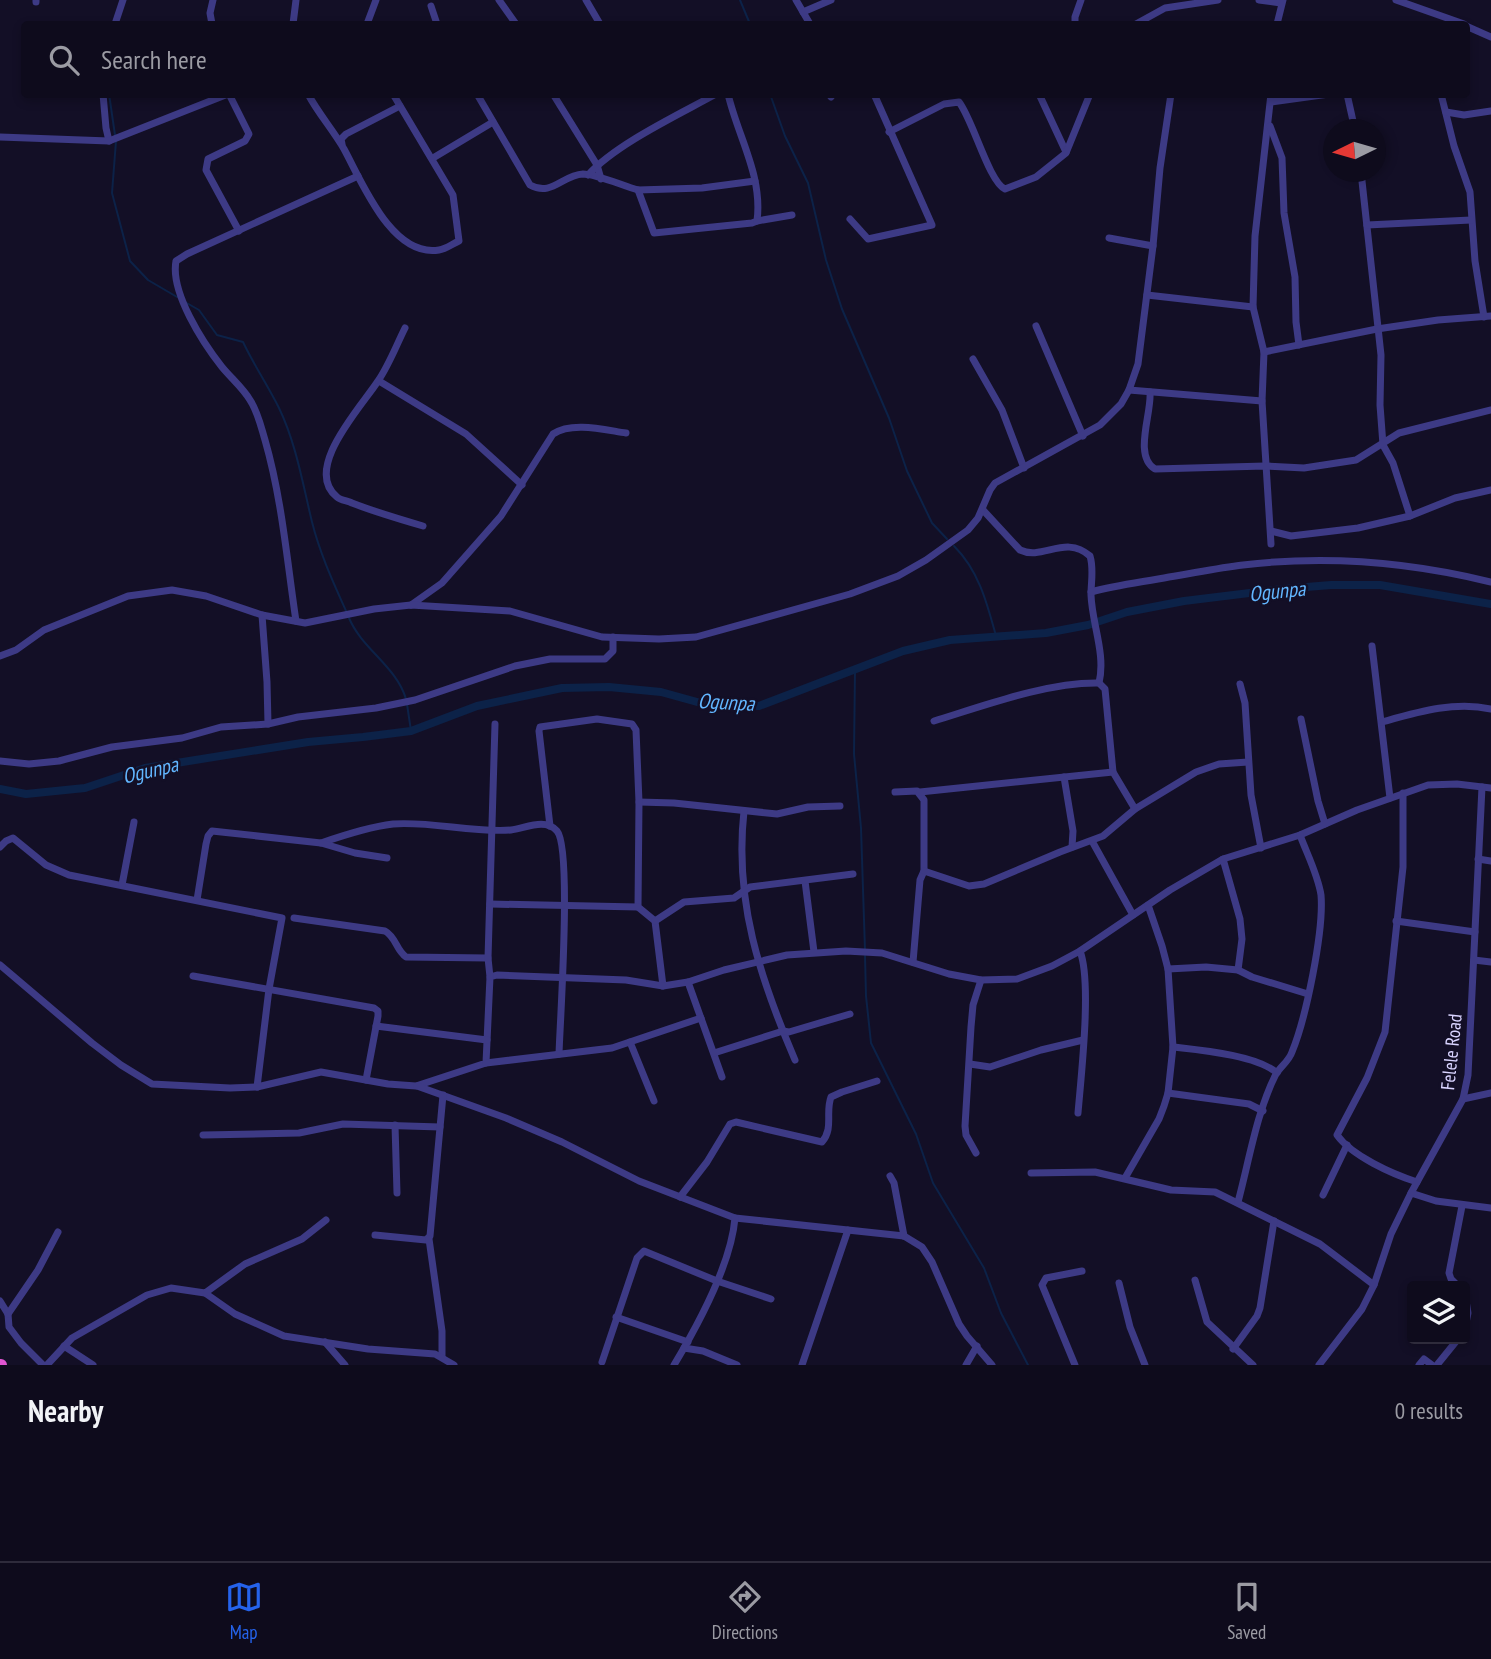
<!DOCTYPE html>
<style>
:root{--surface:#0e0b1c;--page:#171425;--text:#f1f3f6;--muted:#9b9ba3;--line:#2e2b3b;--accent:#2563eb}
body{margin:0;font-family:"PT Sans Narrow",sans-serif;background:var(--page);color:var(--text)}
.controls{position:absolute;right:21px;bottom:21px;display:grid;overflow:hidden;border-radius:7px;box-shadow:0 4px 10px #0003}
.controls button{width:63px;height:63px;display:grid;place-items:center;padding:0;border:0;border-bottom:2px solid var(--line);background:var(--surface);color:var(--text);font:35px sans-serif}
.compass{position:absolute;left:1323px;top:119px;width:63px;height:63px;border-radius:50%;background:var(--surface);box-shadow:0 4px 10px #0003;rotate:265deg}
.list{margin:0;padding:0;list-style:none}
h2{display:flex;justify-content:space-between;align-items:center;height:91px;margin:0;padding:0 28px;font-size:30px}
h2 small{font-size:23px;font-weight:400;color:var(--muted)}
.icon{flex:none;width:38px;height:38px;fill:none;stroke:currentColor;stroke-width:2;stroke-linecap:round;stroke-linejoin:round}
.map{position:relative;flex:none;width:1491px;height:1365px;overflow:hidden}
.search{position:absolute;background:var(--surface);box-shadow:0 4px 10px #0003;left:21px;right:21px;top:21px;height:77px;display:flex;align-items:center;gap:18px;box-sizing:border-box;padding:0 24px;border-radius:7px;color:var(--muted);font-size:26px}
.sheet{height:196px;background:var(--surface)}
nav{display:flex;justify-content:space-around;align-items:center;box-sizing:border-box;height:98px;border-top:2px solid var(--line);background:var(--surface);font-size:19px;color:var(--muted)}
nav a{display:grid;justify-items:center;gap:4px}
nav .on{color:var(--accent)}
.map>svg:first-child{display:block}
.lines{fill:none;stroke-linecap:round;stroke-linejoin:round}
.stream{stroke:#0c2248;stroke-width:2}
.canal{stroke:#0c2248;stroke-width:8}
.minor{stroke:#3d3a85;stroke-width:7}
.trunk{stroke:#e055d1;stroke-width:12}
.labels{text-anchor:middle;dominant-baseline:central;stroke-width:5;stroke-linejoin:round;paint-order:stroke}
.street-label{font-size:19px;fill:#d9d4ff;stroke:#130f26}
.water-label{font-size:21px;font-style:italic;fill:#62b6ff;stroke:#130f26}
</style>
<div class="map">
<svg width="1491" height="1365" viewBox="0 0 1491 1365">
<rect width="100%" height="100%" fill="#130f26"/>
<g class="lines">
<!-- stream -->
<g class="stream">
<polyline points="740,0 750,24"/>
<polyline points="109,94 115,135"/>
<polyline points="770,94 785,136 808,183 826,260 842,309 889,418 907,471 932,523 947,539"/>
<polyline points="116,141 112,193 130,261 148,280 177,297"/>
<path d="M 185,302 L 199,310 L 217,335 L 243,342 C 254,365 268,386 279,408 C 296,443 303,485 312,522 C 320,554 334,584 347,613"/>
<path d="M 954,546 C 979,571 987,603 996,636"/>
<path d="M 349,618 C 362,649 396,666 406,699"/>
<polyline points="855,669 854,754 861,828 865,950"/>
<polyline points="407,704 411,731"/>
<polyline points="865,956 866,996 871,1043 916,1134 933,1183 984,1268 1001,1313 1028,1365"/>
</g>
<!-- canal -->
<polyline class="canal" points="0,789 26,794 85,788 145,768 308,742 363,737 411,731 477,706 562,688 609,687 661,692 708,705 759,706 903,651 950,640 1046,633 1088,625 1127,612 1184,601 1282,589 1331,585 1380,585 1491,604"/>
<!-- minor -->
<g class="minor">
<polyline points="499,0 516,24"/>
<polyline points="586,0 600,24"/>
<polyline points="796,0 810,24"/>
<polyline points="1259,0 1281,3"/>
<polyline points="1396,0 1464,24"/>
<polyline points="36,2 36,0"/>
<polyline points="431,6 437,24"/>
<polyline points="803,12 831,0"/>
<polyline points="115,24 123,0"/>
<polyline points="212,24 210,13 213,0"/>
<polyline points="293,24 296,0"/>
<polyline points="367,24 376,0"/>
<polyline points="1075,24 1075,17 1081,0"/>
<polyline points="1136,24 1165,8 1218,0"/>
<polyline points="1277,24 1283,0"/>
<polyline points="1466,26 1491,37"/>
<polyline points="103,94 106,128 109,141"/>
<polyline points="229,94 249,134 245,141 208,159 206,170 239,231"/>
<path d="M 308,94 C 318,113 333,130 344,149 C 362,182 392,258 439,250 C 446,249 452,244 459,241 L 453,195 L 393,94"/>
<path d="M 477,94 L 530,185 C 552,197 562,175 583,174 C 597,174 623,186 638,190 L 654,233 L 752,223 L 757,221 C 763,176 738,137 728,94"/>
<polyline points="553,94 597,165 601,179"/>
<polyline points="1039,94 1066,152"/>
<polyline points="1271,94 1255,236 1253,307 1264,352 1262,401 1271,544"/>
<polyline points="1347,94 1355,130"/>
<polyline points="1441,94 1454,146 1470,192 1475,261 1484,317"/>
<polyline points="831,97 833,94"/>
<polyline points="1271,102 1329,94"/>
<polyline points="1446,112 1464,115 1491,111"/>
<polyline points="1270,126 1282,158 1284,213 1295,277 1296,322 1299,345"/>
<path d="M 889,132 L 944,104 L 959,102 C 973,120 989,182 1005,189 L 1036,177 L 1066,153 L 1090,94"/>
<polyline points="0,137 109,141 228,94"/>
<polyline points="342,144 341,139 346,134 400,106"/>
<polyline points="433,158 493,122"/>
<polyline points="1361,172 1381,355 1380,405 1383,445 1393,463 1410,516"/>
<path d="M 588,175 C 616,144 678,115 716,94"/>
<polyline points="638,190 702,188 755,181"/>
<polyline points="850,219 868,239 932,225 874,94"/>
<polyline points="757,221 792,215"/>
<polyline points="1367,225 1471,220"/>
<polyline points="1109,238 1153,246"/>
<polyline points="1147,295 1253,307"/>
<polyline points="1036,326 1083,436"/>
<path d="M 405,328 C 396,346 389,365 378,381 C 362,406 302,469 337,497 C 340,500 348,501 352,503 C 375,512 399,519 423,526"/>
<polyline points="1264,352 1377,329 1438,320 1491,316"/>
<polyline points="973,359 1002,410 1024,468"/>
<polyline points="379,381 466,434 522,485"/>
<polyline points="1129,390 1262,401"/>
<path d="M 1150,392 C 1152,413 1133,456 1155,469 L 1265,466 L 1304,468 L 1356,460 L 1399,433 L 1491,410"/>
<path d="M 983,510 L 1020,550 C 1043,561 1065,534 1090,556 C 1094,569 1091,581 1091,595 C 1092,624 1106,654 1099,683"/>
<polyline points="1271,531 1291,536 1358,528 1410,516 1455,498 1491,490"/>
<path d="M 1091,592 C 1117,585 1143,582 1169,577 C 1194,573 1218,568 1243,565 C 1326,555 1410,562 1491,582"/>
<path d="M 411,605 L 442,583 L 501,516 L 553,434 C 572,421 605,430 626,433"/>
<polyline points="262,615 267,682 268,724"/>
<path d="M 296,621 C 287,561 282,499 265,440 C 261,427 258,412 250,400 C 243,388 231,378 222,367 C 203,343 170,292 176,261 L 187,254 L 358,176"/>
<polyline points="1372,646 1390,798"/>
<polyline points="0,656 16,650 44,630 128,596 172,590 206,596 262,615 305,623 374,609 411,605 510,611 602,637 659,639 696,637 850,594 898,576 926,560 968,530 978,518 990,490 995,483 1100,425 1121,404 1129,390 1138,364 1153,246 1160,168 1171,94"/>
<polyline points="1240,684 1245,703 1251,795 1261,848"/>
<polyline points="1301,719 1318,801 1325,824"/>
<path d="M 934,721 C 983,706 1047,682 1099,683 L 1105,689 L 1113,772 L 1135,809"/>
<path d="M 1382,722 C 1418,712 1454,701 1491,709"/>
<polyline points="0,761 29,764 59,761 112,747 182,738 221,727 268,724 298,717 376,708 415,700 515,666 550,659 605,659 613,651 613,637"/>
<polyline points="1064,777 1073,831 1072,847"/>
<polyline points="895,792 917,791 924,800 924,871 920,880 913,962"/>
<polyline points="920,792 1113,772"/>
<path d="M 1403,793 L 1403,867 L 1385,1032 L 1367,1078 L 1337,1135 C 1352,1156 1392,1174 1417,1182"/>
<polyline points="639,802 674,803 777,814 808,807 840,806"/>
<path d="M 744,811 C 734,901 760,978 795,1060"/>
<polyline points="550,826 539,731 540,727 597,719 632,724 636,730 639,802 638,907 655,921 663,986"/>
<polyline points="1092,841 1133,915"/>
<path d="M 321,843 C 344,835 368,827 393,824 C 432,821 472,833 511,830 C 524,829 545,817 557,831 C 572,848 560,1021 559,1054"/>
<polyline points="0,847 6,841 13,838 46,865 69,875 282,918 269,989 257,1087"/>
<polyline points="1223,859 1240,919 1242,939 1238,970"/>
<polyline points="1478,859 1491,861"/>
<polyline points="924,871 969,886 984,884 1060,852 1103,836 1135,809 1196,772 1219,764 1248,762"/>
<polyline points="805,881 814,952"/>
<polyline points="122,885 134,822"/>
<polyline points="197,900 206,844 208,836 212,831 321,843 355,853 387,858"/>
<polyline points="490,904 638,907"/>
<path d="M 294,918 L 385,931 C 396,937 396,950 406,957 L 488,958"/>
<polyline points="655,921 684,902 734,898 750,887 853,874"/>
<polyline points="1396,921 1475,932"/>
<polyline points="1474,960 1491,962"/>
<polyline points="0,965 92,1043 121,1065 152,1084 230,1088 257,1087 321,1072 388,1084 416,1086 486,1063 490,977 497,975 626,980 663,986 688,982 724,970 787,955 846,951 882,953 949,974 981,980 1017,979 1052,966 1080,951 1170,890 1223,859 1300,835 1357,810 1428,785 1457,784 1491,788"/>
<polyline points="1168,969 1206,967 1238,970 1252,977 1308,994"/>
<polyline points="193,976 374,1008 378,1011 378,1016 366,1080"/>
<polyline points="490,977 488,958 495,724"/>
<polyline points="688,982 722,1077"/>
<polyline points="376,1026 487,1040"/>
<polyline points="630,1042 654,1101"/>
<path d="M 1173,1047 C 1199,1050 1257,1055 1277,1073"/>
<polyline points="714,1053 783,1031 789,1032 850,1014"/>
<polyline points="486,1063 612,1048 701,1018"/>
<polyline points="970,1064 990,1067 1041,1050 1083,1040"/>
<polyline points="417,1086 506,1118 562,1142 639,1181 735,1218 904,1236 922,1247 932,1262 959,1324 967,1336 992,1365"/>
<polyline points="1168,1093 1249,1104 1263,1111"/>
<polyline points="1463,1099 1491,1093"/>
<path d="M 1078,1113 C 1081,1077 1092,982 1080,951"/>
<polyline points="395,1125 397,1193"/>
<polyline points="203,1135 299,1133 343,1124 440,1127"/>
<polyline points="976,1153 966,1135 965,1126 971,1027 973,1005 981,980"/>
<polyline points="1031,1173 1095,1172 1171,1190 1215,1192 1320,1244 1374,1285"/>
<polyline points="890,1176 894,1183 904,1236"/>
<polyline points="1125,1178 1159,1119 1164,1106 1168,1093 1173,1047 1168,969 1162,946 1148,905"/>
<polyline points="1411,1193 1436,1201 1491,1208"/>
<polyline points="1323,1195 1347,1145"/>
<path d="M 680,1197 L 707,1162 L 730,1124 L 736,1122 L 822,1142 C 834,1128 825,1113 831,1097 L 842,1092 L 877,1081"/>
<path d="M 1238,1202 C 1249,1161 1257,1111 1276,1074 C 1281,1066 1289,1061 1292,1052 C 1306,1018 1324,931 1321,895 C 1318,875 1307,854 1300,835"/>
<polyline points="375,1235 426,1240 430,1236 443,1095"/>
<polyline points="429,1239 442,1331 442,1357"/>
<polyline points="1195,1280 1207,1322 1253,1365"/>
<polyline points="1119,1283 1130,1327 1145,1365"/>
<polyline points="1458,1286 1451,1279 1449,1273 1462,1206"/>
<polyline points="205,1293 235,1314 284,1336 368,1349 435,1354 454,1365"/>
<polyline points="1465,1294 1468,1313 1465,1328"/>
<polyline points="0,1301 8,1314 9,1327 21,1343 43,1365"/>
<polyline points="8,1314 38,1270 58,1232"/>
<polyline points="616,1317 688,1342"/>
<polyline points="325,1342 345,1365"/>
<polyline points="64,1346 93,1365"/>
<polyline points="684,1348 703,1351 737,1365"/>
<polyline points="1233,1349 1257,1316 1260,1308 1274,1221"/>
<polyline points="602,1362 637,1258 644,1251 717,1281 771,1299"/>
<polyline points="47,1365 72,1338 147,1295 171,1288 205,1293 245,1264 302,1239 326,1220"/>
<path d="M 674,1365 C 698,1325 731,1265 735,1218"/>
<polyline points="802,1365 848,1230"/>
<polyline points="966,1365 977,1346"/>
<polyline points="1075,1365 1042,1285 1046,1278 1082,1271"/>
<polyline points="1319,1365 1362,1309 1374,1285 1391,1234 1411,1193 1463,1099 1468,1075 1482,787"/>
<polyline points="1419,1365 1424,1359 1432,1365"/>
<polyline points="1437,1365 1458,1339"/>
</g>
<!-- trunk -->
<polyline class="trunk" points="0,1365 1,1365"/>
</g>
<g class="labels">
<!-- street labels -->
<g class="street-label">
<text transform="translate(1451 1052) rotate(-84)">Felele Road</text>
</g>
<!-- water labels -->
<g class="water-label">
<text transform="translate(1277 591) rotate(-6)">Ogunpa</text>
<text transform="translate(726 702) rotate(3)">Ogunpa</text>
<text transform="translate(150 770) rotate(-13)">Ogunpa</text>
</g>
</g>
</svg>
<div class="controls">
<button><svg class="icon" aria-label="layers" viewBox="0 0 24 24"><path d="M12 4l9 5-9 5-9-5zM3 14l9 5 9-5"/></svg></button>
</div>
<svg class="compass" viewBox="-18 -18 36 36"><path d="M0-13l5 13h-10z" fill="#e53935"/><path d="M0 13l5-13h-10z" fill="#9b9ba3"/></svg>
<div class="search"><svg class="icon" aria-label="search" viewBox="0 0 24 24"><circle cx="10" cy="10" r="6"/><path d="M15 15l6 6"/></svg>Search here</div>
</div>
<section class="sheet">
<h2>Nearby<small>0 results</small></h2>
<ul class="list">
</ul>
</section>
<nav>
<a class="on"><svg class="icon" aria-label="map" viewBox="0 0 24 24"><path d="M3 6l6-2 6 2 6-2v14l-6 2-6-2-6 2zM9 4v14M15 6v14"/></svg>Map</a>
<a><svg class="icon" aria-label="directions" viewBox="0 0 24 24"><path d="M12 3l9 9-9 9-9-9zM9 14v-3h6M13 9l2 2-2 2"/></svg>Directions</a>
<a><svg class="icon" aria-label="saved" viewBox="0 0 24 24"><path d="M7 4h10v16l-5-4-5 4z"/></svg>Saved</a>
</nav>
